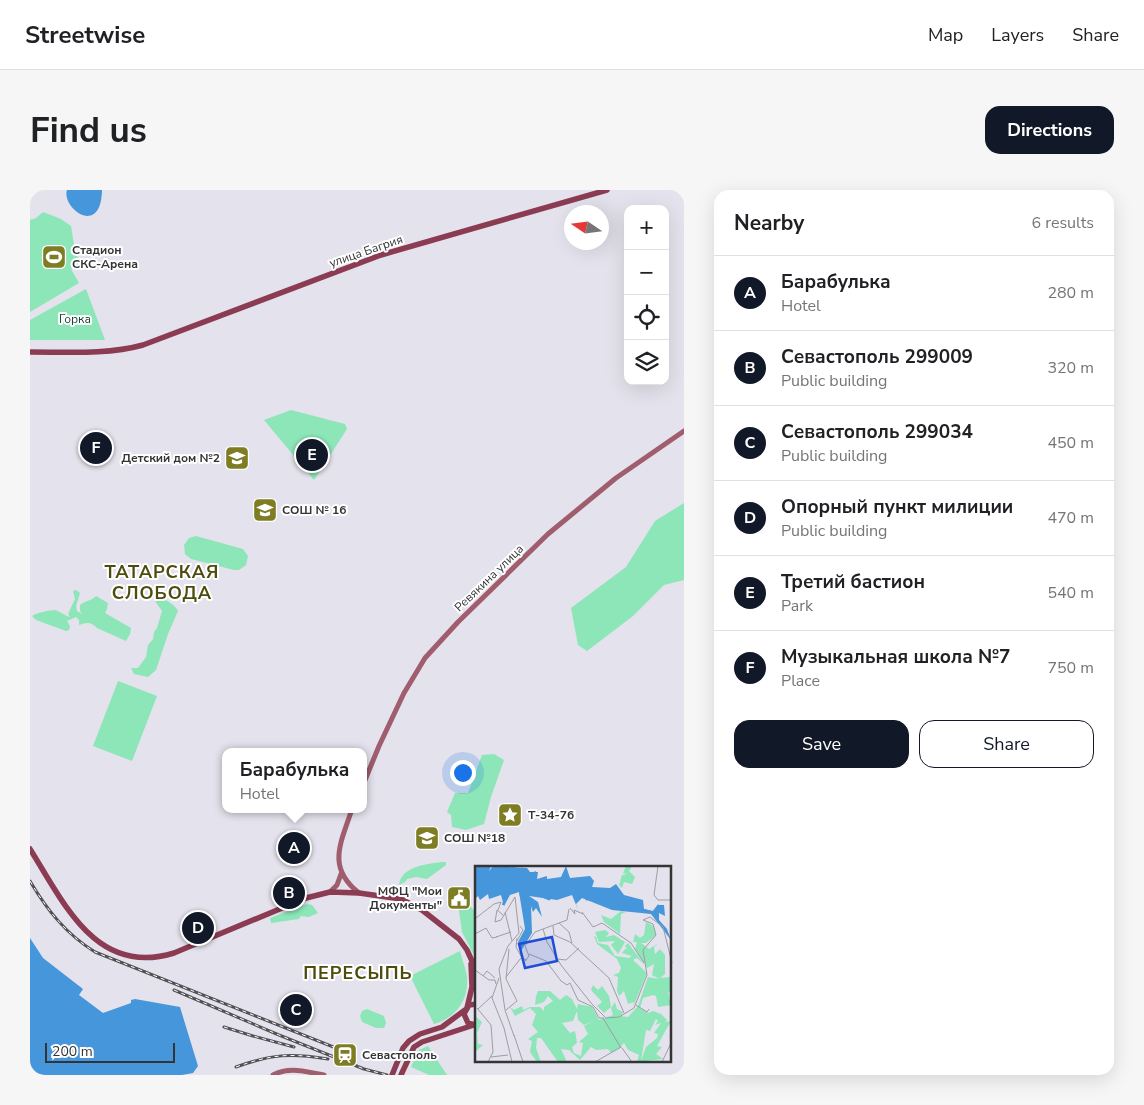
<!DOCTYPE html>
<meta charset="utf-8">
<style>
:root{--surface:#fff;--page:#f6f6f6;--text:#202124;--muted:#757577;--line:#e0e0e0;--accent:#111827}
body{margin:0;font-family:"Nunito Sans",sans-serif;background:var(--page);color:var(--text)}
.controls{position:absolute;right:15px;top:15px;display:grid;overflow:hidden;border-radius:10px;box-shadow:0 5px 20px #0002}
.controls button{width:45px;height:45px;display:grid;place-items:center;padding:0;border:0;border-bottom:1px solid var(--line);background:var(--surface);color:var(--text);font:25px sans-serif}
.compass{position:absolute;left:534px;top:15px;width:45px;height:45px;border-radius:50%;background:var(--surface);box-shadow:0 5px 20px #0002;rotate:283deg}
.scale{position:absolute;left:15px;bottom:12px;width:130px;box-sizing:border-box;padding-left:5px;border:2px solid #343437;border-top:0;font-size:14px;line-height:18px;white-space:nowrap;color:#343437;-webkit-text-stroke:4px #fff;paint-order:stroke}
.you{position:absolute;left:432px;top:582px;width:18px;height:18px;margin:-12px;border:4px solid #fff;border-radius:50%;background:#1a73e8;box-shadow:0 0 0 8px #1a73e833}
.badge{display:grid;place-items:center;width:32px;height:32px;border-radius:50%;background:var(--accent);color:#fff;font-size:16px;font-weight:700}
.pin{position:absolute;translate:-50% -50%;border:2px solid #fff;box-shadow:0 1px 5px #0006}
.popup{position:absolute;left:192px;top:558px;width:145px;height:65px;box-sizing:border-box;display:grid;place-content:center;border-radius:10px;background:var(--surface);filter:drop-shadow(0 1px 4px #0005);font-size:16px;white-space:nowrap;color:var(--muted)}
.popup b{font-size:19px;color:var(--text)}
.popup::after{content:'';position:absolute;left:50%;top:100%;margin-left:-10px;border:10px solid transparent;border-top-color:var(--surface)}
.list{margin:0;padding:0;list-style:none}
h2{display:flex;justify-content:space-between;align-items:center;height:65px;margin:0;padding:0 20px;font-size:21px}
h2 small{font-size:16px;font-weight:400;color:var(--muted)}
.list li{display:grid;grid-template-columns:32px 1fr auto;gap:15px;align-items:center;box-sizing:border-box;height:75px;padding:0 20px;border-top:1px solid var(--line)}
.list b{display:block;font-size:19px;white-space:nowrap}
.list p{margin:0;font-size:16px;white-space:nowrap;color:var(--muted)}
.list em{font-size:16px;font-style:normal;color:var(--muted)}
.actions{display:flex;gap:10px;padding:15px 20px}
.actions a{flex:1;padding:11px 0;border:1px solid var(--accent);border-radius:15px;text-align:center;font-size:18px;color:var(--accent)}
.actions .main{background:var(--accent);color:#fff}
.icon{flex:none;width:28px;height:28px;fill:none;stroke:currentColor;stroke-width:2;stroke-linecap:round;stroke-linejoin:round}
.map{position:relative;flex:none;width:654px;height:885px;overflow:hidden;border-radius:15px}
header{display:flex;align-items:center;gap:30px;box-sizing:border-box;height:70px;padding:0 25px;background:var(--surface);border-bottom:1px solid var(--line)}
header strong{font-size:24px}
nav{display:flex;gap:28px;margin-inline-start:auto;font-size:18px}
.intro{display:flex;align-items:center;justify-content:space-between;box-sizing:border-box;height:120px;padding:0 30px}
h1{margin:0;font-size:35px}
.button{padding:12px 22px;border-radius:15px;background:var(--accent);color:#fff;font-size:18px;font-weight:700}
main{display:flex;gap:30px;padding:0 30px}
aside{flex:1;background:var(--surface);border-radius:15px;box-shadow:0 5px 20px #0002}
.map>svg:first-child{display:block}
.green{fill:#8ce6b8}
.water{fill:#4696db}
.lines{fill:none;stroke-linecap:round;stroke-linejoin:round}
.secondary{stroke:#9f5d6d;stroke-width:5}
.primary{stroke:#8b3c52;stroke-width:5.5}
.rail-casing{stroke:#515155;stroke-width:3}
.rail{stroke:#fff;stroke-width:1;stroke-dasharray:4;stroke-linecap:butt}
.labels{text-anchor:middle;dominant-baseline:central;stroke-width:4;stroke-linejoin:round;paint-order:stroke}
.poi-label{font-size:12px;font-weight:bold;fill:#343437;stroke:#fff;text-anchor:start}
.street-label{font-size:12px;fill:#343437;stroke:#fff}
.park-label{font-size:12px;fill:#14442e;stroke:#fff}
.district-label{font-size:18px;font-weight:bold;letter-spacing:1px;fill:#4d4c0d;stroke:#fff}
.inset-river{fill:none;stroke:#4696db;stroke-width:2.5}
.inset-road{fill:none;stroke:#9e9ca4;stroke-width:1}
.view{fill:#1d4ed8;fill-opacity:0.15;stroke:#1d4ed8;stroke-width:2.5}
.inset-edge{fill:none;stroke:#343437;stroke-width:2.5}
</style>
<header>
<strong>Streetwise</strong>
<nav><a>Map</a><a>Layers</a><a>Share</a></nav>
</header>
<div class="intro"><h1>Find us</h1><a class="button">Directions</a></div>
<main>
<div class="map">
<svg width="654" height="885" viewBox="0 0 654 885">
<rect width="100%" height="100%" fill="#e4e2ec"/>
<!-- green -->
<g class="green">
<polygon points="13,22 31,29 41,36 45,61 50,73 41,79 49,93 0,122 0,30 6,28"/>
<polygon points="56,99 75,150 0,150 0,130"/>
<polygon points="261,220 315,234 317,239 284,290 234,230"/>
<polygon points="654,313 654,390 634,395 603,426 557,461 548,455 541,418 596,377 625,331"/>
<polygon points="166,346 213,359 218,366 216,375 209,380 204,380 161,369 155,364 154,355 159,348"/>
<path d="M 46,400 L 50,403 L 46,416 L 47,421 L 52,424 L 50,421 L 50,415 C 56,410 62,411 66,406 L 78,413 L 77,419 L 75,423 L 101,438 L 100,444 L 96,451 L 67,438 C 61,432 57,432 49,435 L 49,430 L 46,427 L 37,431 L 40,436 L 39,440 L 36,441 L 6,430 L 2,426 C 5,423 21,420 25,420 C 30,421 35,426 40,427 L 38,424 L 45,409 L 43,401 Z"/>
<path d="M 131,408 C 138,411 145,415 148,421 L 138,444 L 126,480 L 118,487 L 104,484 L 101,478 L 108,478 L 116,467 L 118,455 L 123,449 L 124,442 L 127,438 L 132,421 L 125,411 L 126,409 Z"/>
<polygon points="88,491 127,506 102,571 63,556"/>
<polygon points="464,564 474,570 461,607 454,634 436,640 422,637 421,625 417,622 425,603 438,603 452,565"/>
<path d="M 412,672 L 416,672 L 416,675 L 397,689 L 386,687 L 377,689 L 375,692 L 369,695 C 371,676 397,674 412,672 Z"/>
<polygon points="277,714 282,715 288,723 279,727 271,726 269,729 241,733 240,728"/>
<polygon points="439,715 446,722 446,769 432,742 429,721 431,718 435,720"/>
<path d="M 430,761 C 432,769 436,779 437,787 C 439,811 425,828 404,834 L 380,786 Z"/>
<polygon points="337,819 354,826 356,833 354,838 346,838 332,832 330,826 332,821"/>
<polygon points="398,856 417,885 399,885 381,877 389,860"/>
</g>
<!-- water -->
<g class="water">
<path d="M 37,0 L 72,0 C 71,48 31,18 37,0 Z"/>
<polygon points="0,748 13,768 53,799 49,805 73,823 101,813 101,810 105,809 150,817 168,876 163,883 152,885 0,885"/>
</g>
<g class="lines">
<!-- secondary -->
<g class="secondary">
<polyline points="333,595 349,556 374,503 395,468 428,432 518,344 586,288 654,241"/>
<path d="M 322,619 C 311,653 296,677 329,703"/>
<polyline points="300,702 307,695 311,684"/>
<path d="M 243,885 C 260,876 276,882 294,885"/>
</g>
<!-- primary -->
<g class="primary">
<path d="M 0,162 C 37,162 77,165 113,155 L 351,65 L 577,0"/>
<path d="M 0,659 C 34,713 66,787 144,763 L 276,708 L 300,702 L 329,703 L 371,709 L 392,720 L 429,749 L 437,760 L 447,782"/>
<polyline points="437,818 442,797 441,774"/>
<polyline points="445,835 438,833 434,824 439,815 447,814"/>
<polyline points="362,885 373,858 379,851 390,844 412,837 435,820"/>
<polyline points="371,885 384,857 392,852 447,834"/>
</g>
<defs>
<g id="rail">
<path d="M 0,691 C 17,720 36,744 65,762 L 316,862"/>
<polyline points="144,800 249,845 334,879 357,885"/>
<polyline points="194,837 223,846 264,857"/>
<path d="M 206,877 C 242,864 261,863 298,869"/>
</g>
</defs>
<!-- rail casing -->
<use href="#rail" class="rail-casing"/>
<!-- rail -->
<use href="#rail" class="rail"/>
</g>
<!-- icons -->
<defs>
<symbol id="stadium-square" viewBox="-11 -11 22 22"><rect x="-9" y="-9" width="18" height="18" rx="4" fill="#7e7d24" stroke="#fff"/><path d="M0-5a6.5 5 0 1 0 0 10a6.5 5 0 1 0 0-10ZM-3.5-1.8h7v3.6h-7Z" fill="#fff"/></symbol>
<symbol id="school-square" viewBox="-11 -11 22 22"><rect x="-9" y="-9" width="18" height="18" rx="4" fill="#7e7d24" stroke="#fff"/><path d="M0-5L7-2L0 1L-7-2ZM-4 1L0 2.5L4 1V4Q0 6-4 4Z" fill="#fff"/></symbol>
<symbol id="sight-square" viewBox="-11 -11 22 22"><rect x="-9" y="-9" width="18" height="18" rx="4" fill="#7e7d24" stroke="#fff"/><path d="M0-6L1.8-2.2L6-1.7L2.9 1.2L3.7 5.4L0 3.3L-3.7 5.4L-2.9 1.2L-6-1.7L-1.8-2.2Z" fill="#fff"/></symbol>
<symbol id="civic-square" viewBox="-11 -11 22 22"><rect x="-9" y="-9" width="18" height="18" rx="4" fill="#7e7d24" stroke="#fff"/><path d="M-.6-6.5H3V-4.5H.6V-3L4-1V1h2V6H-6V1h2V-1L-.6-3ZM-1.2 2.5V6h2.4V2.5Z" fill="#fff"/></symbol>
<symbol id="station-square" viewBox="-11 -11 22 22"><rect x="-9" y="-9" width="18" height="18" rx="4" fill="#7e7d24" stroke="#fff"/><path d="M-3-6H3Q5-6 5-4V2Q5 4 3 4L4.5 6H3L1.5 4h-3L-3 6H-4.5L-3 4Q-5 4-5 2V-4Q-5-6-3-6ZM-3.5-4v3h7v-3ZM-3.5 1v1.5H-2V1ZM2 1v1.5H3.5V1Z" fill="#fff"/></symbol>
</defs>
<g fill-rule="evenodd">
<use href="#stadium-square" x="10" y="53" width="28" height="28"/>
<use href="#school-square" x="193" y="254" width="28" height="28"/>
<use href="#school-square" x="221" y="306" width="28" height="28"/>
<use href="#sight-square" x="466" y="611" width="28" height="28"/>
<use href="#school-square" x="383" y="634" width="28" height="28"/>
<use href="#civic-square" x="415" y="694" width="28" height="28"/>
<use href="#station-square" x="301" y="851" width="28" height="28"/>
</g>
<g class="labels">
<!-- poi labels -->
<g class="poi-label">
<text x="42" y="60">Стадион<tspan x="42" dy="14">СКС-Арена</tspan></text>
<text x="190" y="268" text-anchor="end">Детский дом №2</text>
<text x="252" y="320">СОШ № 16</text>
<text x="498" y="625">Т-34-76</text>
<text x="414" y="648">СОШ №18</text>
<text x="412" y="701" text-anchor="end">МФЦ "Мои<tspan x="412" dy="14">Документы"</tspan></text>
<text x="332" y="865">Севастополь</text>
</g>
<!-- street labels -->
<g class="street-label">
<text transform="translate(336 61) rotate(-19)">улица Багрия</text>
<text transform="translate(459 388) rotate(-44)">Ревякина улица</text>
</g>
<!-- park labels -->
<g class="park-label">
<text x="45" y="129">Горка</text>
</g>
<!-- district labels -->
<g class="district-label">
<text x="132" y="382">ТАТАРСКАЯ<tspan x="132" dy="21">СЛОБОДА</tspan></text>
<text x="328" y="783">ПЕРЕСЫПЬ</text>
</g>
</g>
<!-- overview -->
<g transform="translate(445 676)">
<rect width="196" height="196" fill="#e4e2ec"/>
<path d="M 151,0 L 157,0 L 154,5 L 160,11 L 157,18 L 149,16 L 147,22 L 144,19 L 147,9 L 152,8 L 148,7 ZM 146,45 L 151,46 L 146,48 L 145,68 L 129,56 L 126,49 L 136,53 ZM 171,56 L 178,60 L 181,69 L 171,77 L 166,77 L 174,83 L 184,77 L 179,81 L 180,88 L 185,83 L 190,89 L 190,108 L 185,112 L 196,111 L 196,127 L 193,126 L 196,139 L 183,141 L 181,130 L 178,129 L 168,132 L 165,142 L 173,147 L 178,145 L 186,148 L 192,154 L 190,156 L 196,155 L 182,180 L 187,181 L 181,188 L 188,193 L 162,196 L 164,189 L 153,184 L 149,177 L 146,180 L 158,193 L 147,181 L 136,187 L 133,183 L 121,184 L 116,181 L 105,194 L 94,184 L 86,183 L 92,196 L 83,196 L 66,172 L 62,172 L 61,182 L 66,196 L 62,196 L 55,186 L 57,175 L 53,173 L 63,166 L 57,159 L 61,148 L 55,142 L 40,150 L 35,141 L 39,144 L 47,140 L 48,144 L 55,141 L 65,141 L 69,145 L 69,141 L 78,135 L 73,130 L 69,136 L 60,139 L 61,130 L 63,125 L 75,125 L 85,134 L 91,129 L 97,133 L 102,143 L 103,138 L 117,141 L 124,154 L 138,149 L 136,142 L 140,136 L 142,143 L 148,146 L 146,150 L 153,151 L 163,140 L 173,111 L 184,113 L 177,109 L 179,98 L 172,102 L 160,83 L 162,76 L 158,76 L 160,68 L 165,72 L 169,69 ZM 102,145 L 103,154 L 109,159 L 118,155 L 109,160 L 113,168 L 104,176 L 108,177 L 106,190 L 99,187 L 97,181 L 102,177 L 100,165 L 95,167 L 87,157 L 98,155 ZM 181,153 L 183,155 L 180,159 L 186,157 L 179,167 L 183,168 L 182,172 L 171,181 L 166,195 L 171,164 L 175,165 ZM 130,64 L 134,67 L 131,71 L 139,69 L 150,76 L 143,88 L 136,79 L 140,75 L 124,76 L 120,66 ZM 119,70 L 121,71 L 123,77 L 133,79 L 140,90 L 154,92 L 157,90 L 147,87 L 151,82 L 154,85 L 150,80 L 153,77 L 169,98 L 162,92 L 158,94 L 172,107 L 158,141 L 159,136 L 153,138 L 149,125 L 144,130 L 142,125 L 143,111 L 138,109 L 144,107 L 146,102 L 142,93 L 122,78 ZM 118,119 L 123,124 L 127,120 L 134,130 L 136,141 L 129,147 L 122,140 L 127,136 L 116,124 ZM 0,150 L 7,156 L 2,167 L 3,178 L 8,179 L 0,186 Z" fill="#8ce6b8" fill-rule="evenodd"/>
<path d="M 0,0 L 16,0 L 14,5 L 18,0 L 52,2 L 55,6 L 63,6 L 62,13 L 72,10 L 72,13 L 86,11 L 91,0 L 95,12 L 115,10 L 119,15 L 117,21 L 135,22 L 141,18 L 149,29 L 168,34 L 169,43 L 178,45 L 183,39 L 189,39 L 190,50 L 184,47 L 184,54 L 192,63 L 196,74 L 176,48 L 137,44 L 107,32 L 101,38 L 104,46 L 97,29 L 82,34 L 54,30 L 63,36 L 67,51 L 61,42 L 58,46 L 56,40 L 57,67 L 46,85 L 43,76 L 50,63 L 44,26 L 35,29 L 29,40 L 26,29 L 14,33 L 13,28 L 5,34 L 3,30 L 0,33 Z" fill="#4696db"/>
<path class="inset-river" d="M 32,28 L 39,0M 45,29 L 61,6M 45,29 L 54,13M 45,30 L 57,26 L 74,33 L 90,18 L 116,19 L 112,33 L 136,34 L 178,47 L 184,39M 28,39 L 34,24 L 61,6"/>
<path class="inset-road" d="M 183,0 L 179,29 L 183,34 L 197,34M 95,42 L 100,48 L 99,44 L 108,48M 30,46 L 37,75M 107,46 L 118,61 L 127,57 L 156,77 L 169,97M 28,49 L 22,44 L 20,56 L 26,54 L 40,31 L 44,67 L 33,80 L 24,103 L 30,144 L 39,170M 1,52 L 19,38 L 26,36 L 23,44M 84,57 L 94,66 L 97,77M 78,60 L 79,69 L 95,76M 188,61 L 197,97M 68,63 L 72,76 L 86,99 L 116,137M 0,68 L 11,62 L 17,72 L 22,71M 21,71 L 36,66M 42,72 L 41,81 L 47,92M 42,75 L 48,64 L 45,60M 95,76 L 134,112 L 149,147M 54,88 L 71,95 L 86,115 L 92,119 L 95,117 L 103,134 L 118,141 L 124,152 L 129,152M 82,93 L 91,94 L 104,82M 50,95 L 54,90 L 50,80 L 60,66 L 92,54 L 94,43M 0,104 L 14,114 L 20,114 L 21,118M 8,110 L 12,105 L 20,112M 31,111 L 46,92 L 52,94M 24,112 L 17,132 L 29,162 L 37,196M 116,137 L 131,152 L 144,151 L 159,142 L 172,109 L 168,84 L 181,69 L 178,58 L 168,54 L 175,51 L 188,61M 161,139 L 172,146 L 174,143M 2,142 L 16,159 L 18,186 L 13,196M 3,143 L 17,130M 31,144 L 42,135 L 31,113 L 34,83M 128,152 L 146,182M 39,169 L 48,196M 147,182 L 157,196M 16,191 L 33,189M 120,196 L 146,181M 187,196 L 197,175"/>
<path class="view" d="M 77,71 L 82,95 L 50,102 L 44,78 Z"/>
<rect width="196" height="196" class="inset-edge"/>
</g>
</svg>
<div class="controls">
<button>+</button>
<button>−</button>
<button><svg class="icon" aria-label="locate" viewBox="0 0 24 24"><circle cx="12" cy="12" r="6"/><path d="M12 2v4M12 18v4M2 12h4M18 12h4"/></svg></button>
<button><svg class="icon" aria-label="layers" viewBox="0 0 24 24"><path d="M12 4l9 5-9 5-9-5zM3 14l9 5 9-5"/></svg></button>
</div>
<svg class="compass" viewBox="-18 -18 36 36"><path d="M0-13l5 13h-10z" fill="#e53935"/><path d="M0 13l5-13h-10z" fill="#757577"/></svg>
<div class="scale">200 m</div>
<div class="you"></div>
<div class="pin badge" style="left:264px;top:658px">A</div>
<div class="popup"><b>Барабулька</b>Hotel</div>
<div class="pin badge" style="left:259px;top:703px">B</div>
<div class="pin badge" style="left:266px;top:820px">C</div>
<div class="pin badge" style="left:168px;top:738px">D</div>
<div class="pin badge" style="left:282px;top:265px">E</div>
<div class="pin badge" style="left:66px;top:258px">F</div>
</div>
<aside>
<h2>Nearby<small>6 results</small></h2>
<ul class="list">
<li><span class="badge">A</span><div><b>Барабулька</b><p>Hotel</p></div><em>280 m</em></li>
<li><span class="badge">B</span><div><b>Севастополь 299009</b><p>Public building</p></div><em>320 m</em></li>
<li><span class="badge">C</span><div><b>Севастополь 299034</b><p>Public building</p></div><em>450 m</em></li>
<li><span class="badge">D</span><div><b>Опорный пункт милиции</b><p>Public building</p></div><em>470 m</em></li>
<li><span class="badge">E</span><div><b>Третий бастион</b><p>Park</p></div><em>540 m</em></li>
<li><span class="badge">F</span><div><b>Музыкальная школа №7</b><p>Place</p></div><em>750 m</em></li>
</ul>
<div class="actions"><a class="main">Save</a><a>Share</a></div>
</aside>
</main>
